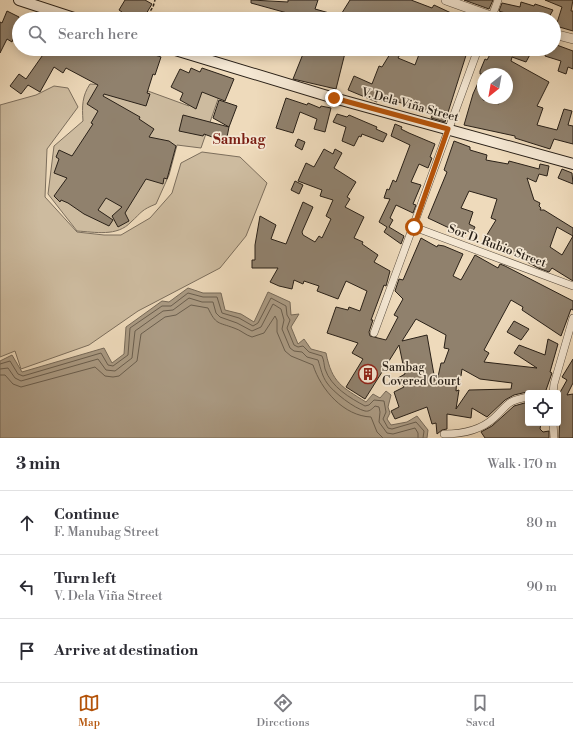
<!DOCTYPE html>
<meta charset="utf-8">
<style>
:root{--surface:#fff;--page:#f7f7f7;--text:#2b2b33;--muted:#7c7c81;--line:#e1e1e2;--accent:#b45309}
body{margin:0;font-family:"Libre Bodoni",serif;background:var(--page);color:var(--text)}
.controls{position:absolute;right:12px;bottom:12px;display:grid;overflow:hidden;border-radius:4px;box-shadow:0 2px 10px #0003}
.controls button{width:36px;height:36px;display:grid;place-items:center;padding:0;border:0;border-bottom:1px solid var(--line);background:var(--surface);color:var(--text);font:20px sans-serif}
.compass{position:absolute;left:477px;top:68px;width:36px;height:36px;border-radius:50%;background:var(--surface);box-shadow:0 2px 10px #0003;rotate:211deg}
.stop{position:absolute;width:12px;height:12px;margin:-9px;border:3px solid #b45309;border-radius:50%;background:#fff}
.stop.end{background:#b45309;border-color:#fff;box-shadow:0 1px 4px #0008}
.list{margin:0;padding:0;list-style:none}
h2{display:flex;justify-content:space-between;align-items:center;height:52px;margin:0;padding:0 16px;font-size:17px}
h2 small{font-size:13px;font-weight:400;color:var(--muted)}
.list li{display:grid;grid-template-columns:26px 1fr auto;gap:12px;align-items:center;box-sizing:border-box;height:64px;padding:0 16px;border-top:1px solid var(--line)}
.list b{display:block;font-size:15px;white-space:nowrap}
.list p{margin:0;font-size:13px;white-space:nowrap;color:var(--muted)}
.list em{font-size:13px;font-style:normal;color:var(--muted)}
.icon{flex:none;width:22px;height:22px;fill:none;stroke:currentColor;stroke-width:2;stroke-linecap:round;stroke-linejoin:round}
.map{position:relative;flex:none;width:573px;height:438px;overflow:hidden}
.search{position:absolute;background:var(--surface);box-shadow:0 2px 10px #0003;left:12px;right:12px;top:12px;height:44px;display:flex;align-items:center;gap:10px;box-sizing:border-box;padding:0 14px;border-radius:22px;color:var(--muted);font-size:15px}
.sheet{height:244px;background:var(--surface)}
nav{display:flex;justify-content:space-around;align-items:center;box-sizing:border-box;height:56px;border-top:1px solid var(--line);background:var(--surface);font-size:11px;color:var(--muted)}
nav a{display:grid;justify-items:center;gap:2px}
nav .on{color:var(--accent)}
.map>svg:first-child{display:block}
.green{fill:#cdbb9f;stroke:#7c6e5c}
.water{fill:#ab9b84;stroke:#776a59}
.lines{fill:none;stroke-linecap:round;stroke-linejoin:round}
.shore{stroke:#6a5e4e;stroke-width:1}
.building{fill:#90816d;stroke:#2a2118;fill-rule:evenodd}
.minor-casing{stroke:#5b4f41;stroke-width:8}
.tertiary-casing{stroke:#5b4f41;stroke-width:10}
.secondary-casing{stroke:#2a2118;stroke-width:12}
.path{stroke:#2a2118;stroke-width:1.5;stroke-dasharray:3 2;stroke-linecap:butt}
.minor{stroke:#f4e7d3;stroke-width:7}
.tertiary{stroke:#f4e7d3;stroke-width:9}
.secondary{stroke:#f4e7d3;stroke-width:10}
.route{stroke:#b45309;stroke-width:5}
.labels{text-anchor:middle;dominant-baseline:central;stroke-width:3.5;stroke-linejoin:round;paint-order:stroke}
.street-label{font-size:12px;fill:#2a2118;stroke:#f4e7d3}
.poi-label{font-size:12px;fill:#2a2118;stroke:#f4e7d3;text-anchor:start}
.quarter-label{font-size:14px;font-weight:bold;fill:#7a1f14;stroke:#f4e7d3}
</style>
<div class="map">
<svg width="573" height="438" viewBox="0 0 573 438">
<rect width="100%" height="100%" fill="#eedabb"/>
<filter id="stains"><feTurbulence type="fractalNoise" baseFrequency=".005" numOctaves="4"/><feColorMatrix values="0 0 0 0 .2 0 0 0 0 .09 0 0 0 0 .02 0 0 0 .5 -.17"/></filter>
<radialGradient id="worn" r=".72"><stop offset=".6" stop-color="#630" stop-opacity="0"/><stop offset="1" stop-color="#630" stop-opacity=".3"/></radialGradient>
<!-- green -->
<g class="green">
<path d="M 200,76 L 224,82 L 201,148 L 177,145 L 169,175 L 156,204 C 141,210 142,212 131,222 C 117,237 95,232 77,231 L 48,194 L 54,146 L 83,121 C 82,106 82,96 90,84 L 137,87 L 189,106 Z"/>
<polygon points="54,86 68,88 78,107 47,149 45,197 77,232 104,235 121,235 150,218 172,193 181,163 202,152 240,157 267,183 246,236 220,268 138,311 89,345 21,369 15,351 0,357 0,105 36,95"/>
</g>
<!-- water -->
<path class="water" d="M 188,288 L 203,293 L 221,293 L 225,310 L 241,314 L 254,322 L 268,292 L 290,302 L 291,315 L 299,314 L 291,327 L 298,344 L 304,339 L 311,349 L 326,353 C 332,383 342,387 366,402 L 373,394 L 380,398 L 386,391 L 391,395 L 388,407 L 390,413 L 387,419 L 391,425 L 407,422 L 417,416 L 428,430 L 427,438 L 0,438 L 0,361 L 12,355 L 22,372 L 104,348 L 112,363 L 124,354 L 126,327 L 162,301 L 169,302 Z"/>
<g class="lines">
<!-- shore -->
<g class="shore">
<path d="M 0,364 L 10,361 L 18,374 L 23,376 L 101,353 L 108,365 L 113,366 L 128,355 L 130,328 L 162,306 L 171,306 L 188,293 L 203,297 L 217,297 L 222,313 L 239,318 L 253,326 L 258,323 L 271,298 L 286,306 L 287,315 L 290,320 L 287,328 L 294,345 L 298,347 L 303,346 L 309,352 L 322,356 C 324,360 324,365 325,369 C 331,387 350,398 365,406 L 369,405 L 374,400 L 384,401 L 386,412 L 383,419 L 388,428 L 392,429 L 416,422 L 424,431 L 423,438"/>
<path d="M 0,369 L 8,368 L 15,378 L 21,381 L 98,359 L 106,370 L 115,371 L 132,358 L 135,331 L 163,311 L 173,310 L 189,298 L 202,302 L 213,302 L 216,313 L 220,317 L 237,323 L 252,331 L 261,327 L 273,304 L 281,309 L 284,320 L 282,329 L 290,348 L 294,351 L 302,352 L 307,357 L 318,360 C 321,369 322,376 327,383 C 333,392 355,409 365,411 C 369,412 372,409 375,406 L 379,407 L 380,412 L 379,422 L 387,433 L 393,434 L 415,428 L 418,433 L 418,438"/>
<path d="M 0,375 L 5,375 L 13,384 L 21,387 L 95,367 L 105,376 L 113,377 L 119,376 L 137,361 L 141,334 L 165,317 L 176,315 L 191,305 L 208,308 C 216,325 218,322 234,328 C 241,330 245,335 252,337 L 264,333 L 275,316 L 277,320 L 277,332 L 285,351 L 291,356 L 313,365 C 321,390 344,416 371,417 L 377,432 L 383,438"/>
</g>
</g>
<!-- building -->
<g class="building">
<polygon points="125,0 145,0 152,4 143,19 116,19 122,12 119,10"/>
<polygon points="251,0 288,2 288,0 318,0 315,9 340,16 350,0 411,0 432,8 434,5 464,19 438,19 425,13 423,19 397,19 389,16 388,19 384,19 371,15 369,19 309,19 251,3"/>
<polygon points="464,0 493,0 489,9"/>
<polygon points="545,0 573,0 571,11 573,11 573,31 556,26 562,7"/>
<polygon points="521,2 534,6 535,4 553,10 548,19 524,19 499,11 502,3 520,7"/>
<polygon points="7,11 19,17 19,25 12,42 7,39 0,53 0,22 2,23"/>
<polygon points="554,44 573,51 573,69 568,67 566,74 558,71 561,61 545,56 547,49 554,49"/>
<polygon points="47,49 82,49 93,55 94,49 136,49 161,57 155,75 153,74 147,93 150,94 146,106 104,94 103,96 140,117 139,119 154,129 149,137 169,141 176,146 167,179 164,178 163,184 146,179 125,213 129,221 118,227 112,216 122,207 106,198 98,210 113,220 109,226 84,214 68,203 61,200 60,202 54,196 67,178 54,173 59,159 56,157 59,150 72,156 93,124 91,123 98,111 87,104 98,85 66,68 63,73 54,67 40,92 28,85 21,94 10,86 19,74 26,79"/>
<polygon points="305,49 314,52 315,49 334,51 334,49 346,49 336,89 293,79"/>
<polygon points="393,49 403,49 398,58 415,65 421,49 468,49 445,122 431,118 432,116 422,111 396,101 395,103 388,100 387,103 378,99 377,102 348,90 354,76 372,84 379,66 382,67"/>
<path d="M 493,49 L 533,49 L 526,62 L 512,57 L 511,61 L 549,82 L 537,106 L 543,108 L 537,125 L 557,130 L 564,109 L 572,111 L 568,125 L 573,126 L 573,144 L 554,139 L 550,149 L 515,138 L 515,136 L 464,125 L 473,94 L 482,74 L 480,74 L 480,71 L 485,59 L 487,60 ZM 483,74 L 507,74 L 507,98 L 502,98 L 499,104 L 483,100 Z"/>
<polygon points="191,68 200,72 202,68 234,79 225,101 202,92 196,109 180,100 183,93 171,87 180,69 189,73"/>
<polygon points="286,98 307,105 308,103 320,108 321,106 331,108 325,132 314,129 317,119 300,112 293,133 276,128"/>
<polygon points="219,100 237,106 229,127 213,118"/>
<polygon points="337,114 347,117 349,115 377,127 376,129 387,134 383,142 362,134 361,137 359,136 354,146 342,141 346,127 333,122"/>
<polygon points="183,115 229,127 226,142 204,134 203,136 179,131"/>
<polygon points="395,124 402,127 401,129 409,133 435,144 430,157 432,158 428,168 419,164 411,182 421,185 413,204 416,205 413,213 396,205 390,218 393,220 389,227 404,236 401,244 384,232 387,227 379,222 390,199 384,198 387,189 389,190 393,180 396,182 410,145 391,136"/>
<polygon points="298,139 305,142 302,150 295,146"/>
<path d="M 454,141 L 470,147 L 470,150 L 487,155 L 486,160 L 508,164 L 509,161 L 539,169 L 540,164 L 549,166 L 547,176 L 539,174 L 536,182 L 527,178 L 534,200 L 540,203 L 539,206 L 541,208 L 540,210 L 544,210 L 573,228 L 573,281 L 552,268 L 549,272 L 538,268 L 485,238 L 496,220 L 491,218 L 497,199 L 469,191 L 461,208 L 473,212 L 469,224 L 475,227 L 472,233 L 467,231 L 464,235 L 428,218 L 447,172 L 444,170 ZM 557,227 L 573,236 L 562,255 L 550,247 Z"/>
<path d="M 324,149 L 333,154 L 335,149 L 342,153 L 334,168 L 356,182 L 347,197 L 350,199 L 345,207 L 364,217 L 354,238 L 363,242 L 362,244 L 378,255 L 374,262 L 390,271 L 386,286 L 384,285 L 371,320 L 373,320 L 369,332 L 370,336 L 386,340 L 398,317 L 394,315 L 403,299 L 395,291 L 399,279 L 403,280 L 421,238 L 437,247 L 438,245 L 444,246 L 463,254 L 453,276 L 461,280 L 475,255 L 498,268 L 500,264 L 505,266 L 573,301 L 573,310 L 571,309 L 561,336 L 522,310 L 523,307 L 511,300 L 484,350 L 489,353 L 484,362 L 537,368 L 514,353 L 519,345 L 545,355 L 548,339 L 558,344 L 550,372 L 552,373 L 545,393 L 527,392 L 514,395 L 505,400 L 487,417 L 472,408 L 471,418 L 447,414 L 447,429 L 442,430 L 437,434 L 436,423 L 432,424 L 427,407 L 395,419 L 391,411 L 399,407 L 394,392 L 404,387 L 398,378 L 405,374 L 399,345 L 365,399 L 346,387 L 363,359 L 352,353 L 358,343 L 327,333 L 336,307 L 348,310 L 349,307 L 360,311 L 367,291 L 346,281 L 338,299 L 317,291 L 319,286 L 304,281 L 303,284 L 294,280 L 292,289 L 279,286 L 270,282 L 278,268 L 252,268 L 252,260 L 255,260 L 255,245 L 260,216 L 276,225 L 271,239 L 286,244 L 303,202 L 313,207 L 302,232 L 303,235 L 315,242 L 319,236 L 322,238 L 331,219 L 326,216 L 333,200 L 320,196 L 322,190 L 298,181 L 306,163 L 314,167 ZM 416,319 L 446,335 L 444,348 L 449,349 L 444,363 L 441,363 L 436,386 L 427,335 L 402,341 ZM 462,369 L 480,379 L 512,383 L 511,389 L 469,390 L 456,409 L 459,390 L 456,391 L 457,376 L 461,376 Z"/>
<polygon points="562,169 572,173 573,184 558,178"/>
<polygon points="295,181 303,185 299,194 291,190"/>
<polygon points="514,321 529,329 521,340 507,332"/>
<polygon points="573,359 573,383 567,395 573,394 573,438 559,438 560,407 558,410 558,396 567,380 562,377"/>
<polygon points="528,402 528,423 541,423 540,429 543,432 549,431 549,438 485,438 481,432 492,426 514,406"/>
</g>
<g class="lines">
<defs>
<g id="minor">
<polyline points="491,19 498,0"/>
<polyline points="414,227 573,286"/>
<polyline points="374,333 478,49"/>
<polyline points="553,393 554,384 573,318"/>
<polyline points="553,423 554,438"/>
<path d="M 444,434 C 461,434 481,430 494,418 C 509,404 506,401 528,397"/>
</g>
<g id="tertiary">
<polyline points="446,0 499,19"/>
<polyline points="554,34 573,39"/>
</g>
<g id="secondary">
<polyline points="19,0 77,19"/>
<polyline points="172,49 334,98 573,164"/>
</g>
</defs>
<!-- minor casing -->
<use href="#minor" class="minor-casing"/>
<!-- tertiary casing -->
<use href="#tertiary" class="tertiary-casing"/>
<!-- secondary casing -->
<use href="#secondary" class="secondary-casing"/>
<!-- path -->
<polyline class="path" points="145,19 153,7 155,0"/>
<!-- minor -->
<use href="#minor" class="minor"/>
<!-- tertiary -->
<use href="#tertiary" class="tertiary"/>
<!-- secondary -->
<use href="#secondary" class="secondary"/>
</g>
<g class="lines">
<!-- route -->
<polyline class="route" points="334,98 448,129 414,227"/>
</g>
<!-- icons -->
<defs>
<symbol id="building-ring" viewBox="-11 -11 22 22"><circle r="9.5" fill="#f4e7d3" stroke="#8f2418" stroke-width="1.5"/><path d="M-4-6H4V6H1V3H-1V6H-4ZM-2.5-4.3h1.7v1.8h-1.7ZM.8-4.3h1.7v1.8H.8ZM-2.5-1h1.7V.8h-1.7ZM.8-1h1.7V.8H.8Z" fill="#8f2418"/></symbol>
</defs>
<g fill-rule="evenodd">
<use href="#building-ring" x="357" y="363" width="22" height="22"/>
</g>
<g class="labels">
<!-- street labels -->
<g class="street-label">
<text transform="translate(410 105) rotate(15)">V. Dela Viña Street</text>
<text transform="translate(497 246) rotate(20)">Sor D. Rubio Street</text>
</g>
<!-- poi labels -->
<g class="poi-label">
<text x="382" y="367">Sambag<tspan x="382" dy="14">Covered Court</tspan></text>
</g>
<!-- quarter labels -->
<g class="quarter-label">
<text x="239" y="140">Sambag</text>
</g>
</g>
<rect width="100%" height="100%" filter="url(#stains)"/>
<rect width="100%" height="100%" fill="url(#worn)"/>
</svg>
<div class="controls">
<button><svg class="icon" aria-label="locate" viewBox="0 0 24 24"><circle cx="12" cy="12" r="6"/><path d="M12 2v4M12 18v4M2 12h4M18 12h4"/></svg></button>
</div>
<svg class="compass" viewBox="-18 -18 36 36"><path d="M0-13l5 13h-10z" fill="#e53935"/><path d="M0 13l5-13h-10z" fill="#7c7c81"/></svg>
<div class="stop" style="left:414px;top:227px"></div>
<div class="stop end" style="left:334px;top:98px"></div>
<div class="search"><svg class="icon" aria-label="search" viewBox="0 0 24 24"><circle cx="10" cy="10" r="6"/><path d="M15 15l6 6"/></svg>Search here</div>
</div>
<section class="sheet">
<h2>3 min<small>Walk · 170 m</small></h2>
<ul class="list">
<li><svg class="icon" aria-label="ahead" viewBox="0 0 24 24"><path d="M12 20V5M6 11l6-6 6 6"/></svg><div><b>Continue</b><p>F. Manubag Street</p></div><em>80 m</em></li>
<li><svg class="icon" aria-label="left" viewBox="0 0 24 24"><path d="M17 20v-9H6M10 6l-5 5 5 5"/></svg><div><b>Turn left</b><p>V. Dela Viña Street</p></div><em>90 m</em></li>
<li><svg class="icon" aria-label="arrive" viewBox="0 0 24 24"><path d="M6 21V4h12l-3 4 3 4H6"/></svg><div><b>Arrive at destination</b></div></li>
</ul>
</section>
<nav>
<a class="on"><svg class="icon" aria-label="map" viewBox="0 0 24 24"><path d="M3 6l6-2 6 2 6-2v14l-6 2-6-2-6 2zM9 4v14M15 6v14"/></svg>Map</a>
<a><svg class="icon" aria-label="directions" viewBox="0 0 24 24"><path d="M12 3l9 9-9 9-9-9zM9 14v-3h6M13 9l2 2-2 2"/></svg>Directions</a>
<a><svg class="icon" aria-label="saved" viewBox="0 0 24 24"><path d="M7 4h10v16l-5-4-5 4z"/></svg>Saved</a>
</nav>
